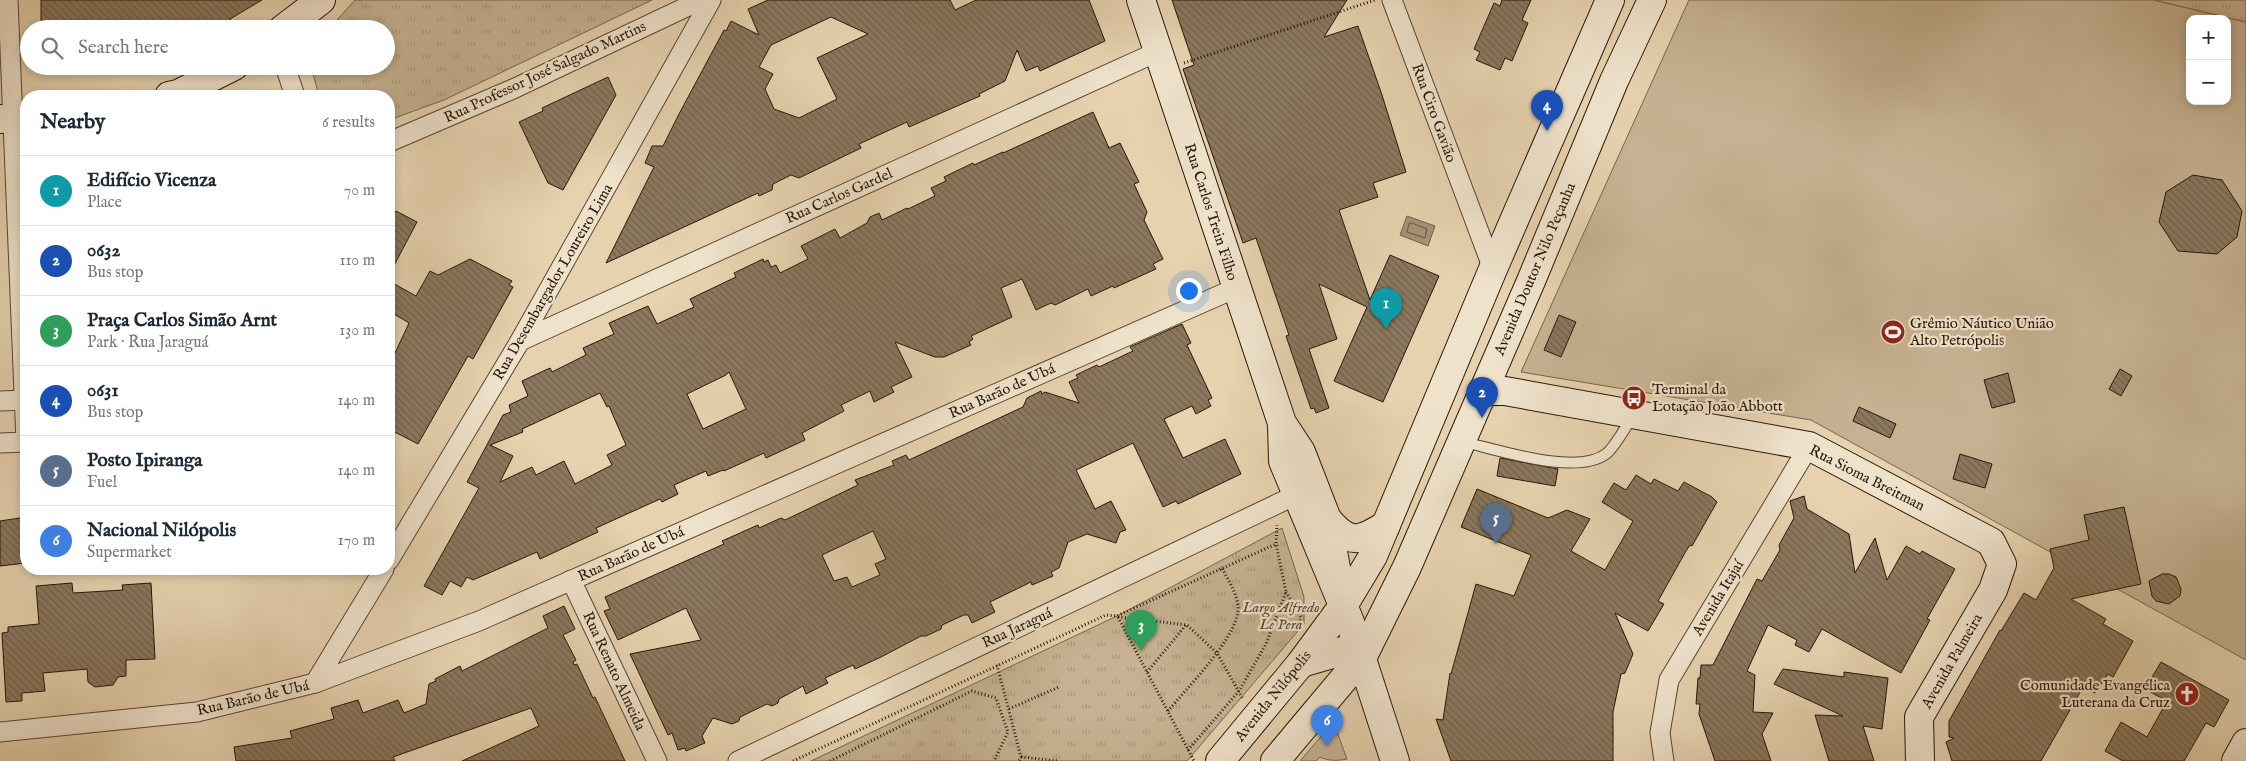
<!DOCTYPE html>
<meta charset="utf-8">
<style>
:root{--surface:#fff;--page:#f2f2f3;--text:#1f2937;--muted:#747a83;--line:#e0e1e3;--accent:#111827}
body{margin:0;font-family:"IM FELL English",serif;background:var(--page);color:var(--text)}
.controls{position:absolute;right:15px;top:15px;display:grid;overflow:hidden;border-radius:10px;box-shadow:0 2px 8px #0003}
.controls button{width:45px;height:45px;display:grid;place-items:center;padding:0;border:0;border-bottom:1px solid var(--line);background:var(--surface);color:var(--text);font:25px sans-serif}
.you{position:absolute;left:1188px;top:290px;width:18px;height:18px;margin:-12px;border:4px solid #fff;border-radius:50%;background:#1a73e8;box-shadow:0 0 0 8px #1a73e833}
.badge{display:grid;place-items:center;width:32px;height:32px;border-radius:50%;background:var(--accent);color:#fff;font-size:16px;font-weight:700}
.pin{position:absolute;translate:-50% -41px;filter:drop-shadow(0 1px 2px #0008)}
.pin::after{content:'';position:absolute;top:26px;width:18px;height:15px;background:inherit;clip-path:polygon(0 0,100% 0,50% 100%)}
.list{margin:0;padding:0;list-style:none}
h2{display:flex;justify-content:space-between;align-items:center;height:65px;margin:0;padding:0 20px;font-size:21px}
h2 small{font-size:16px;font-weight:400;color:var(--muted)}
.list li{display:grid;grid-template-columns:32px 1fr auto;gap:15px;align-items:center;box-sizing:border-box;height:70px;padding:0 20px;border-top:1px solid var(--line)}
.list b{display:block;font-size:19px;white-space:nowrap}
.list p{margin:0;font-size:16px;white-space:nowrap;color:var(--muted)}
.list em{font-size:16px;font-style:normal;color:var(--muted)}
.icon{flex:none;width:28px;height:28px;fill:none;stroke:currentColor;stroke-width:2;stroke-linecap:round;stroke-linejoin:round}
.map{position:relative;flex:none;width:2246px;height:761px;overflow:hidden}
.search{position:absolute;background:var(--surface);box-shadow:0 2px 8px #0003;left:20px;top:20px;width:375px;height:55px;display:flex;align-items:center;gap:12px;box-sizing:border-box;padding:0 18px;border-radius:28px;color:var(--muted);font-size:19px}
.panel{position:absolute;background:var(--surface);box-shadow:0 2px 8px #0003;left:20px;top:90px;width:375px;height:485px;border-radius:20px}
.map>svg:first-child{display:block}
.green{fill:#c6b292;stroke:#78644c;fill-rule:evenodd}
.park{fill:url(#park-tufts);stroke:#78644c}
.water{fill:#a69276;stroke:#74614a}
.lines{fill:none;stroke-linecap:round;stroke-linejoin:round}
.shore{stroke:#68543e;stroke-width:1}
.building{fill:url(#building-back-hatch);stroke:#291707;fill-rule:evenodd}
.lane-casing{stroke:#584631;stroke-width:12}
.street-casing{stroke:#584631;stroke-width:21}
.secondary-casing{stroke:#291707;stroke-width:30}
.path{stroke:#291707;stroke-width:3;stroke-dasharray:1 2.5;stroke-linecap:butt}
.lane{stroke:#efe2cb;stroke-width:10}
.street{stroke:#efe2cb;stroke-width:19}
.secondary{stroke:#efe2cb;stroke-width:28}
.labels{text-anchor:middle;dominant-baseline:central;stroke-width:4.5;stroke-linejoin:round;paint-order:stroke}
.street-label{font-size:15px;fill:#291707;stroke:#efe2cb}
.poi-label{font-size:15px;fill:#291707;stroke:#efe2cb;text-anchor:start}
.park-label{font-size:15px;font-style:italic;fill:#584631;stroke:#efe2cb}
</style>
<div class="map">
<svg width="2246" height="761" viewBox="0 0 2246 761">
<defs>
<pattern id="park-tufts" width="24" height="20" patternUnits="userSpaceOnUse" patternTransform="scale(1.25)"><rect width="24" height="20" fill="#c6b292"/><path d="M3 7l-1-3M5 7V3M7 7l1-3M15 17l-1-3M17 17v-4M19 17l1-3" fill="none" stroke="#aa987c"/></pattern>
<pattern id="building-back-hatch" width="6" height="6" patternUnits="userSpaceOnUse" patternTransform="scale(1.25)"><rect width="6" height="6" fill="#8b785e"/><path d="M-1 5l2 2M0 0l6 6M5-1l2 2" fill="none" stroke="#72614c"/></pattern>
</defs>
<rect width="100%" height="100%" fill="#e6d2af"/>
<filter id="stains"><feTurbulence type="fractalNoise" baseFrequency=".004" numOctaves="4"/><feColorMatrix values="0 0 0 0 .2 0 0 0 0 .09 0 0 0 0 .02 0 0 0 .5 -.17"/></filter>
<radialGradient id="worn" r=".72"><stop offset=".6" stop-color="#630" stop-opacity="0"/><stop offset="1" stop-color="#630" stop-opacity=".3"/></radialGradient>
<!-- green -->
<g class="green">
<path d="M 1689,0 L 2154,0 L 2246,22 L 2246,660 L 1811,420 L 1521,372 ZM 2190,19 L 2227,19 L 2227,101 L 2190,101 Z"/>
<path d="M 1337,732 L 1347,759 C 1337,761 1328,761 1320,757 L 1316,761 L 1300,761 L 1324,733 Z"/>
</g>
<!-- park -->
<g class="park">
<polygon points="355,0 652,0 444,100 389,120 389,96 319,96 311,66 386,66 386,29 329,29"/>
<polygon points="2154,0 2246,0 2246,22"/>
<polygon points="1282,528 1304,597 1304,624 1187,761 811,761 1117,616"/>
</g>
<!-- water -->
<polygon class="water" points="1407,216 1435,226 1428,246 1400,235"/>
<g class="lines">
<!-- shore -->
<polygon class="shore" points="1412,223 1427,229 1425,238 1407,232 1409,224"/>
</g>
<!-- building -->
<g class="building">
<polygon points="41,0 262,0 230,19 233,25 225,29 62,29 62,25 41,25"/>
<path d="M 768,0 L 950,0 L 955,10 L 976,0 L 1089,0 L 1105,41 L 1040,71 L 1038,66 L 1026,71 L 1017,50 L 1005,81 L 979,94 L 980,96 L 909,127 L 907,122 L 859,144 L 861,148 L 799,178 L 791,175 L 773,184 L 772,190 L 759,196 L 758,193 L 606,263 L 654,167 L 645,163 L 652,146 L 663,146 L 679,114 L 724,30 L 726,31 L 731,21 L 759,35 L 748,9 ZM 831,17 L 868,34 L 817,58 L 837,99 L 799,118 L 774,109 L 765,89 L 773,74 L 759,67 L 771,45 Z"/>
<polygon points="1172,0 1347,0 1324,37 1358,26 1382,95 1406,172 1373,183 1378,197 1339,210 1370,300 1390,255 1439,276 1383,402 1334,381 1367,307 1319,284 1337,339 1309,349 1329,408 1316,413 1314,408 1311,409 1286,336 1289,335 1256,238 1243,243 1183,69 1194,65"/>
<polygon points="1502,0 1531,0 1522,20 1528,23 1512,61 1505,58 1500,70 1476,60 1480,52 1474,49 1494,3 1500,6"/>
<polygon points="608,77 616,95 563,190 548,183 519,122 543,111 542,108"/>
<path d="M 1093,112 L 1109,148 L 1120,143 L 1139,182 L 1134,184 L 1147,212 L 1144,220 L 1163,259 L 1153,264 L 1156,269 L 1114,288 L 1113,286 L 1091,296 L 1088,289 L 1055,305 L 1051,303 L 1036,310 L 1022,279 L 1001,288 L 1012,317 L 971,336 L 973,339 L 969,342 L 971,345 L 944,357 L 935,357 L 895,342 L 912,377 L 891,387 L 894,392 L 874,402 L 870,391 L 841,405 L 844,411 L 802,433 L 805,440 L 766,458 L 764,453 L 724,471 L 723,470 L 708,476 L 706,471 L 674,485 L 678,494 L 662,502 L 660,499 L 596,528 L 598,532 L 540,559 L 537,552 L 473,580 L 467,577 L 461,587 L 450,581 L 442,595 L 424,586 L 479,488 L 467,482 L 503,415 L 511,412 L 509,405 L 528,396 L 522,381 L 550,368 L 552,372 L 586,355 L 583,348 L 614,334 L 609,323 L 648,306 L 657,324 L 694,307 L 690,299 L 736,277 L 734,273 L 763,259 L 764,262 L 768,260 L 771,267 L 776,265 L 780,273 L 808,259 L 801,246 L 835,229 L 840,238 L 867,223 L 870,217 L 879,213 L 882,220 L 907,208 L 908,209 L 935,196 L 931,188 L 946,181 L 944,177 L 973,163 L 974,165 L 1003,152 L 1003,153 ZM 729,372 L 746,409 L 703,429 L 687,394 L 726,375 ZM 600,393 L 607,407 L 609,406 L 626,445 L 607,455 L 612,465 L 575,484 L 564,461 L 536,475 L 532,467 L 500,482 L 513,456 L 490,445 L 523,432 L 522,429 Z"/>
<polygon points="2193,175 2222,180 2242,211 2237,237 2217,254 2178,251 2159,222 2166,192"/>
<polygon points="396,211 417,222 389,275 389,214 393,216"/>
<polygon points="470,259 512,281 509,285 513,287 473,359 468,356 418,444 389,429 389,366 409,323 389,311 389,281 416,296 430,271 438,275"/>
<polygon points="1559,315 1576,322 1561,357 1544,350"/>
<path d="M 1182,324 L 1191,343 L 1187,345 L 1212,398 L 1208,400 L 1211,406 L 1196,414 L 1192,406 L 1164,419 L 1183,458 L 1225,439 L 1241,474 L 1178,504 L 1176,501 L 1163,507 L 1133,443 L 1076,470 L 1095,509 L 1111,501 L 1126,530 L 1120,532 L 1116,543 L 1087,534 L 1068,542 L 1059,568 L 1051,572 L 1053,576 L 1032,585 L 1031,582 L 990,602 L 995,612 L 972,623 L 968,615 L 964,615 L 942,625 L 941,629 L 926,636 L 921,636 L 881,657 L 855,669 L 853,665 L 825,678 L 828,683 L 806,694 L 803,686 L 779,699 L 778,703 L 772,706 L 767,704 L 740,717 L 739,721 L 732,724 L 713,718 L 702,736 L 705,743 L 686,751 L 685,748 L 678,750 L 672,733 L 668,735 L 630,654 L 701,640 L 686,608 L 618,640 L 604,611 L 610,609 L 605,597 L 724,544 L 722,541 L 758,525 L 759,528 L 781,518 L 785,520 L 858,485 L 855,480 L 894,465 L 892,461 L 906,455 L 909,460 L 1023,407 L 1027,398 L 1041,391 L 1042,394 L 1045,392 L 1079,403 L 1069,382 L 1078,378 L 1076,375 L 1097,365 L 1099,367 L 1133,351 L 1130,347 ZM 873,531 L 886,559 L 875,564 L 880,575 L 852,587 L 847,577 L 834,581 L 822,555 Z"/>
<polygon points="2120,369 2132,376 2121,396 2109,389"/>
<polygon points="2008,373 2015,402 1992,408 1984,380"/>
<polygon points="1859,407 1896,424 1890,438 1853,421"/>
<polygon points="1960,454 1992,464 1985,488 1953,479"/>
<polygon points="1500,458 1558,469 1555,486 1497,476"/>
<polygon points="1636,475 1651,484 1654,479 1678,491 1684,482 1712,497 1717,502 1692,546 1690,545 1686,551 1658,601 1664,604 1648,631 1615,613 1633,654 1625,673 1621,674 1613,712 1613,761 1451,761 1436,719 1443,720 1450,673 1451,674 1476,584 1514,596 1531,555 1461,527 1477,489 1548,518 1567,510 1590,519 1571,551 1605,570 1633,521 1602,502 1614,483 1626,490"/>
<polygon points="1804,496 1807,509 1849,534 1855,573 1875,538 1887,580 1906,546 1920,554 1922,551 1955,569 1927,619 1930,620 1901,673 1822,629 1809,652 1795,645 1797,640 1768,625 1747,671 1755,675 1753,712 1773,713 1762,734 1771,761 1715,761 1699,714 1700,704 1696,704 1698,678 1700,678 1701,665 1713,665 1757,579 1762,581 1780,550 1779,545 1794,518 1790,501"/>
<polygon points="2124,507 2141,584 2071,599 2106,619 2103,624 2133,641 2113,677 2108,674 2095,693 2083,687 2041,761 1952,761 1946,742 1954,738 1949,737 1949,721 2000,630 2001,631 2024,593 2036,600 2054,568 2050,549 2089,540 2084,515"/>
<polygon points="26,517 26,563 0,566 0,521"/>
<polygon points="2162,574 2169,574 2176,577 2181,589 2180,596 2169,604 2156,601 2152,596 2149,581"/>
<polygon points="72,583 73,593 123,590 122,585 151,583 155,659 126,660 126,676 118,677 113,685 95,687 88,682 87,669 43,673 45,691 22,693 22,701 6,702 2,633 8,632 8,627 39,624 36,586"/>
<polygon points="564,606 575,629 563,635 576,660 573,662 574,665 577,664 593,698 595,697 625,761 462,761 539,726 531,708 393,757 395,761 236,761 234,747 292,738 290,731 334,719 331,708 358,700 363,713 398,700 404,713 426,704 429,684 436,681 435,679 460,666 462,671 548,628 543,616"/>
<polygon points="2161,662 2229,700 2214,727 2206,723 2184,761 2123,761 2105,751 2121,722 2147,737 2167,701 2145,689"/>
<polygon points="1783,669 1844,677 1844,672 1888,678 1882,729 1863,726 1874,761 1829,761 1815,715 1843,716 1774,684"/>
</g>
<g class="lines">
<defs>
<path id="lane" d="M 1464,442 C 1499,450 1576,476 1606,454 C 1615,447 1626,426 1633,416"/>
<g id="street">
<polyline points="8,0 26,442"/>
<polyline points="1392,0 1493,269"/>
<polyline points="285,66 295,96"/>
<polyline points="389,142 513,89 701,0"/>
<polyline points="520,341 1159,51"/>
<polyline points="0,401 26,400"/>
<polyline points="0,443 26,442"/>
<polyline points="389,560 520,341 711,0"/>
<polyline points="571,580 657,761"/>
<polyline points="315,683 384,569"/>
<polyline points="0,732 197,712 315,683 479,621 1236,288"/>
<polyline points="738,761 1296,495"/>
<polyline points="1664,761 1660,733 1669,680 1809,446"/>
</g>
<g id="secondary">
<polyline points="1141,0 1282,423 1301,452 1327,519 1343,606"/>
<polyline points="283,29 321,0"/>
<polyline points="169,96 178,94 234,66"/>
<polyline points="0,119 26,118"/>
<polyline points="1482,391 1505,391 1809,446 1991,542 2002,564 1993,590 1919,717 1920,761"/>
<polyline points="1282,424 1283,461 1350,622 1395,761"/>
<path d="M 1327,519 C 1349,545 1359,542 1386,525"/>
<polyline points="1301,663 1346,650 1363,656"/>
<polyline points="1220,761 1301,663 1343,606 1373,556 1493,269 1610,0"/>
<polyline points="1275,761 1363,656 1407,567 1531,281 1614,81 1652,0"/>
<polyline points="2236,761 2246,743"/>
</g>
</defs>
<!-- lane casing -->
<use href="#lane" class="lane-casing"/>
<!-- street casing -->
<use href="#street" class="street-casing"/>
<!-- secondary casing -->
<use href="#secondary" class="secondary-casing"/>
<!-- path -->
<g class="path">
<polyline points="1184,63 1375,0"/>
<polyline points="1286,592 1301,617 1299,625"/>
<polyline points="1118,617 1187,625 1217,653 1243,699"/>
<polyline points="1118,617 1194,761"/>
<polyline points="997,665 1021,757 1019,761"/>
<polyline points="1147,672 1186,625"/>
<polyline points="1009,709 1059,687"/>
<path d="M 1168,711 C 1186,689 1235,640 1238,611 C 1239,596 1229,582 1222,568"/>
<polyline points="1188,750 1239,691 1266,644 1286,592 1276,544"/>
<polyline points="1021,757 1058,761"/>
<polyline points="793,761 1106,615 1117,616 1276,544 1277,525"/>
<polyline points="830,761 972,691 996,698 1008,732 994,761"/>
</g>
<!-- lane -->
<use href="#lane" class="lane"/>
<!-- street -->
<use href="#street" class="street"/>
<!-- secondary -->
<use href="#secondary" class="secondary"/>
</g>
<!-- icons -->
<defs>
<symbol id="stadium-disc" viewBox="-11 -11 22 22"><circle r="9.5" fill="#8f2418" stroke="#efe2cb"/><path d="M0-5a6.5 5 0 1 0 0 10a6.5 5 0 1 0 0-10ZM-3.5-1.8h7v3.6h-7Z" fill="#fff"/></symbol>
<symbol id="bus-disc" viewBox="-11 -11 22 22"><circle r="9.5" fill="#8f2418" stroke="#efe2cb"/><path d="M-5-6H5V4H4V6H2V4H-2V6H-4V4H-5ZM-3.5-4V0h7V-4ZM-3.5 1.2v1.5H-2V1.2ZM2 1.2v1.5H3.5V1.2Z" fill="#fff"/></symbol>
<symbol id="church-disc" viewBox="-11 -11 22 22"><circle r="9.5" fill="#8f2418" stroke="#efe2cb"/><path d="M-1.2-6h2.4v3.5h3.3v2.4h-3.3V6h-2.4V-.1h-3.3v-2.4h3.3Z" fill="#fff"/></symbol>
</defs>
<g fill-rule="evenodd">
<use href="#stadium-disc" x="1879" y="318" width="28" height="28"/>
<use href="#bus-disc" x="1620" y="384" width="28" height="28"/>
<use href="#church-disc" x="2173" y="680" width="28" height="28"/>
</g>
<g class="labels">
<!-- street labels -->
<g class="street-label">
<text transform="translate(545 72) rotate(-25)">Rua Professor José Salgado Martins</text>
<text transform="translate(1434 113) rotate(70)">Rua Ciro Gavião</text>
<text transform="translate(839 196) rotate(-24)">Rua Carlos Gardel</text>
<text transform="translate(1211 212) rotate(72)">Rua Carlos Trein Filho</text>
<text transform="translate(1535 269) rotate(-67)">Avenida Doutor Nilo Peçanha</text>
<text transform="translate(553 282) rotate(-60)">Rua Desembargador Loureiro Lima</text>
<text transform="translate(1002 391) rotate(-24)">Rua Barão de Ubá</text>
<text transform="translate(1867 478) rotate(27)">Rua Sioma Breitman</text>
<text transform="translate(631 554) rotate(-24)">Rua Barão de Ubá</text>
<text transform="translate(1718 598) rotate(-59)">Avenida Itajaí</text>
<text transform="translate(1017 628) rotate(-25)">Rua Jaraguá</text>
<text transform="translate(1952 661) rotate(-60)">Avenida Palmeira</text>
<text transform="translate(614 671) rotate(65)">Rua Renato Almeida</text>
<text transform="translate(1273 696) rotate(-51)">Avenida Nilópolis</text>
<text transform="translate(253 698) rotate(-13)">Rua Barão de Ubá</text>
</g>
<!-- poi labels -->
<g class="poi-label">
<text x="1910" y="323">Grêmio Náutico União<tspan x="1910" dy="17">Alto Petrópolis</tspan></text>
<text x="1652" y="389">Terminal da<tspan x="1652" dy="17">Lotação João Abbott</tspan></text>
<text x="2170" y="685" text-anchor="end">Comunidade Evangélica<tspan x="2170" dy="17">Luterana da Cruz</tspan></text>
</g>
<!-- park labels -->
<g class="park-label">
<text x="1281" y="607">Largo Alfredo<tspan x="1281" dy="17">Le Pera</tspan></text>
</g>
</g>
<rect width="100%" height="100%" filter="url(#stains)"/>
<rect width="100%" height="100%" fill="url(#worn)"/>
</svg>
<div class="controls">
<button>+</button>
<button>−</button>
</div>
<div class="you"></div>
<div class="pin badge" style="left:1386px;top:329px;background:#0f9aa8">1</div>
<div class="pin badge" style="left:1482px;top:418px;background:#1a4fb4">2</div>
<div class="pin badge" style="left:1141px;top:651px;background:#2e9e5b">3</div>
<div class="pin badge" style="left:1547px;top:131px;background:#1a4fb4">4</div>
<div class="pin badge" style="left:1496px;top:544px;background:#5c6f8a">5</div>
<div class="pin badge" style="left:1327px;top:746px;background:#3f7fe0">6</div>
<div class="search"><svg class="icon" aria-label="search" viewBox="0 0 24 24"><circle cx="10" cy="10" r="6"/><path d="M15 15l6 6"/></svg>Search here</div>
<section class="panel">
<h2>Nearby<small>6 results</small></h2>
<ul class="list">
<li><span class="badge" style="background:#0f9aa8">1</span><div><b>Edifício Vicenza</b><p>Place</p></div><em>70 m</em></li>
<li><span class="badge" style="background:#1a4fb4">2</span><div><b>0632</b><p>Bus stop</p></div><em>110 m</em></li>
<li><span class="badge" style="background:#2e9e5b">3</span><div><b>Praça Carlos Simão Arnt</b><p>Park · Rua Jaraguá</p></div><em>130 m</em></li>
<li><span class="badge" style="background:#1a4fb4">4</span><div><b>0631</b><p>Bus stop</p></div><em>140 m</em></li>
<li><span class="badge" style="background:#5c6f8a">5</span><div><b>Posto Ipiranga</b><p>Fuel</p></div><em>140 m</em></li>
<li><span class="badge" style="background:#3f7fe0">6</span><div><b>Nacional Nilópolis</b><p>Supermarket</p></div><em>170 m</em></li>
</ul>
</section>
</div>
